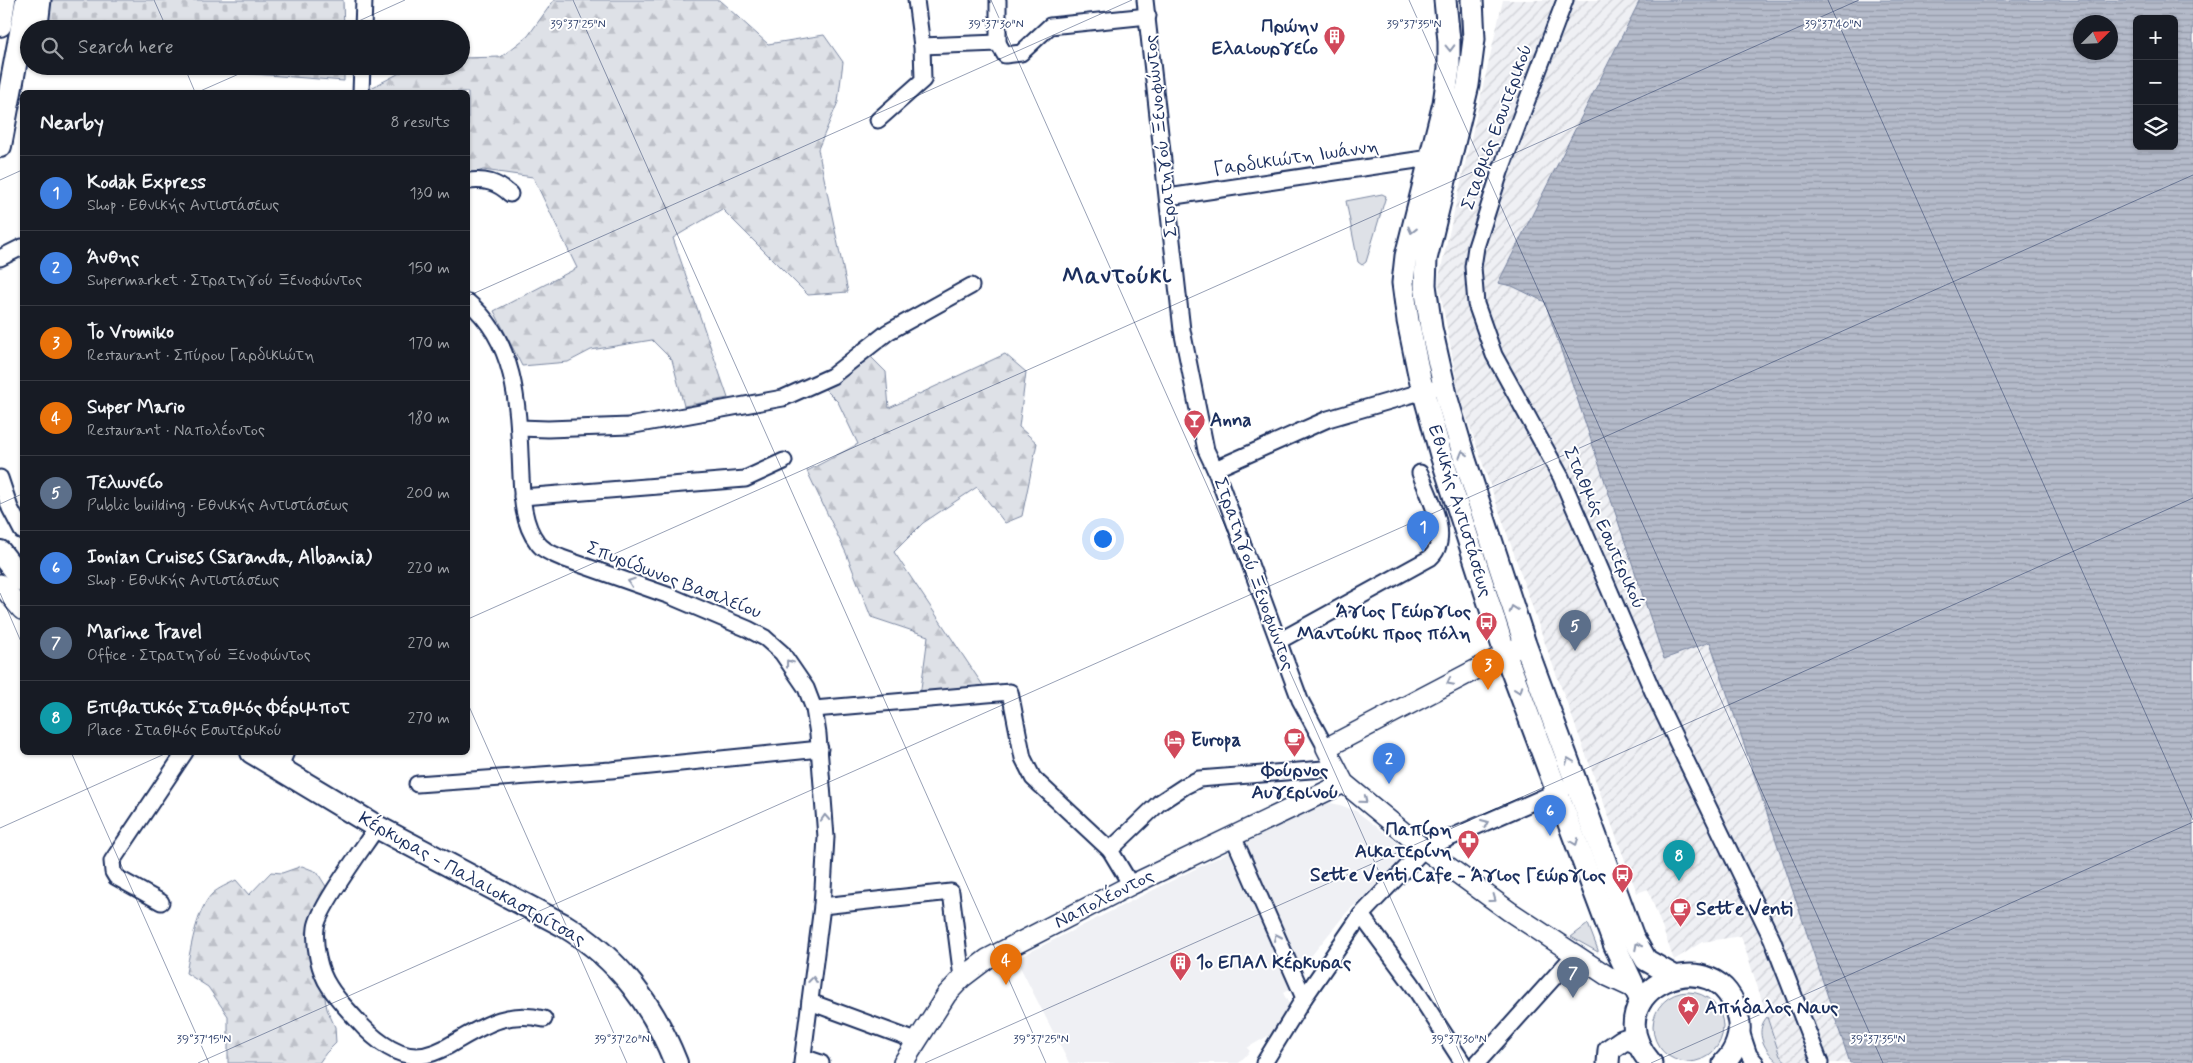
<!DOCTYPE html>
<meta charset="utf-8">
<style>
:root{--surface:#171b24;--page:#242831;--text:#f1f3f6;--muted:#9ea1a6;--line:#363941;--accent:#d93025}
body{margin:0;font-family:Mynerve,sans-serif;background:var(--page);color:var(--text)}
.controls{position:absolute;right:15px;top:15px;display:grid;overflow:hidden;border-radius:8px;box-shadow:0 1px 4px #0004}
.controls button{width:45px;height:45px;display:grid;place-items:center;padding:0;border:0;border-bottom:1px solid var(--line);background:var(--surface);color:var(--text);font:25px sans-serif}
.compass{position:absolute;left:2073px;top:15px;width:45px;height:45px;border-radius:50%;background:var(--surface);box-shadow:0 1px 4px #0004;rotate:66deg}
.you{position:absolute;left:1102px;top:538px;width:18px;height:18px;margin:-12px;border:4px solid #fff;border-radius:50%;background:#1a73e8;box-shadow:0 0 0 8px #1a73e833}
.badge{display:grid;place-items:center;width:32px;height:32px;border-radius:50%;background:var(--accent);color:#fff;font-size:16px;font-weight:700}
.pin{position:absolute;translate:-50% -41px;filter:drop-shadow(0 1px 2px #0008)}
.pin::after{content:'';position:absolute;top:26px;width:18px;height:15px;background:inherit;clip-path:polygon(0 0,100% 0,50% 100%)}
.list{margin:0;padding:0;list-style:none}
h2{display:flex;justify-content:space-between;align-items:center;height:65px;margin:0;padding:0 20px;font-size:21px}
h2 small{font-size:16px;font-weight:400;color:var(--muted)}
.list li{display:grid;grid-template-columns:32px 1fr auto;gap:15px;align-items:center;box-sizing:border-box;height:75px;padding:0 20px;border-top:1px solid var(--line)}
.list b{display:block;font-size:19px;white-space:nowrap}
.list p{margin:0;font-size:16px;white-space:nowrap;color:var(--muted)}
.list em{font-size:16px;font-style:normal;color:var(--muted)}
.icon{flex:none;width:28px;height:28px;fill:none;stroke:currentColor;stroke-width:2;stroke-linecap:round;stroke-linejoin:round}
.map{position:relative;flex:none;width:2193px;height:1063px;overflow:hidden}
.search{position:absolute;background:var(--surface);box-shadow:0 1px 4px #0004;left:20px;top:20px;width:450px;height:55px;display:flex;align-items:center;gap:12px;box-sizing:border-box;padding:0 18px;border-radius:28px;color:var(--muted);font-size:19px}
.panel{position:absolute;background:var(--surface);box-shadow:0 1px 4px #0004;left:20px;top:90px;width:450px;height:665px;border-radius:8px}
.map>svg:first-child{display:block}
.built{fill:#eff0f4}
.industrial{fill:url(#industrial-furrows)}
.green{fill:#dee1e7;stroke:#7c88a2}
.forest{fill:url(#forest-firs);stroke:#7c88a2}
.cemetery{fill:url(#cemetery-stones);stroke:#7c88a2}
.water{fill:url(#water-rules);stroke:#77839f;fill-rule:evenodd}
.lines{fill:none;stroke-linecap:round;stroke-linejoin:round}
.minor-casing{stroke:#1b2f5e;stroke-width:19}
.tertiary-casing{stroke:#1b2f5e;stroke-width:22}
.secondary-casing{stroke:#1b2f5e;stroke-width:25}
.primary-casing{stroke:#1b2f5e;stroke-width:26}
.minor{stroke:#fff;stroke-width:15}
.tertiary{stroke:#fff;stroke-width:19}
.secondary{stroke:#fff;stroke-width:21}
.primary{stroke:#fff;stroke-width:22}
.oneway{stroke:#8d97ae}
.ticks{fill:none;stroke:#1b2f5e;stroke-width:1;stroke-opacity:0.45}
.labels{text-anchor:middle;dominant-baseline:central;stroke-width:4;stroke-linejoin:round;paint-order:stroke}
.poi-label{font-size:19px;font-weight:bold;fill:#1b2f5e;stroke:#fff;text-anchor:start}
.street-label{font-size:19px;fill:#1b2f5e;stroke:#fff}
.district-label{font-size:24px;font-weight:bold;letter-spacing:1px;fill:#1b2f5e;stroke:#fff}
.ticks-label{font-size:12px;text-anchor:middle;fill:#1b2f5e;stroke:#fff;stroke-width:4;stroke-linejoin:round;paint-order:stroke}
</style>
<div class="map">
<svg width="2193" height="1063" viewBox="0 0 2193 1063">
<defs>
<pattern id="industrial-furrows" width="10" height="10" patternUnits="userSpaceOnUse" patternTransform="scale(1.25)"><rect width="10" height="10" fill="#eff0f4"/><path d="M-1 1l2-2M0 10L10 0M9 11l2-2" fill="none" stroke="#ccced4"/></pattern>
<pattern id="forest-firs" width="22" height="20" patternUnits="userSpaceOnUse" patternTransform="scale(1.25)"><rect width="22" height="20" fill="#dee1e7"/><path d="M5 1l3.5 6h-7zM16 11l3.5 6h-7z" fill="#bec1c9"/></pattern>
<pattern id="cemetery-stones" width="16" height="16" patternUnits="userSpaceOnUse" patternTransform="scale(1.25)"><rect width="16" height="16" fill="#dee1e7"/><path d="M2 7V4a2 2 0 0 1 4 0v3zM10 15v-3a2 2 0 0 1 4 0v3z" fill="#bec1c9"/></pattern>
<pattern id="water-rules" width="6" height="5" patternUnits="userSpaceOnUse" patternTransform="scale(1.25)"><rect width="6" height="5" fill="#b5bbca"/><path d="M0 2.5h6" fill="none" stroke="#9298a7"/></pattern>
</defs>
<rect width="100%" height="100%" fill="#fff"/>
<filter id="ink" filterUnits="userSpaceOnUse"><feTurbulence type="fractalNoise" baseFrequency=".02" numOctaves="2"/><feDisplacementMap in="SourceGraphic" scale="10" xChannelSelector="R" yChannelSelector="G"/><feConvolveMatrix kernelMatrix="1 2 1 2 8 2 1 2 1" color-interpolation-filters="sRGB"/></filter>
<g filter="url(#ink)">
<!-- built -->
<g class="built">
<polygon points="1331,803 1340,805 1356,811 1411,853 1346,913 1303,966 1299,967 1241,841 1315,807"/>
<polygon points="1229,852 1290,989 1283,993 1290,1006 1273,1033 1247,1048 1250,1051 1239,1063 1069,1063 1016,959"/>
</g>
<!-- industrial -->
<polygon class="industrial" points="1503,0 1640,0 1499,283 1512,286 1545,301 1664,658 1710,642 1850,1063 1788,1063 1780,1056 1741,936 1702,942 1674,960 1648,889 1637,893 1547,649 1460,398 1439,285 1439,277"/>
<!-- green -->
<g class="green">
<polygon points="1456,0 1463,0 1465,53 1453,95"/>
<polygon points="1382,194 1386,196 1366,262 1362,265 1358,262 1346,201"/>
<polygon points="1588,924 1598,950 1598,952 1571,937"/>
<circle cx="1688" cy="1027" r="35"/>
<path d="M 1767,1017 L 1780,1056 L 1788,1063 L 1779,1063 C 1766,1052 1753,1033 1767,1017 Z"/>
</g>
<!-- forest -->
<g class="forest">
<polygon points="554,0 719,0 768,44 824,35 843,62 838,102 818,149 848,292 808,295 722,209 673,238 728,398 684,406 672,360 652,340 591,350 568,362 522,366 494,311 577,268 533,177 483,170 468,175 468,92 370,92 371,88 413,66 461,66 461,58 501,57 528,36"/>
<polygon points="1005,354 1026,372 1019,427 1037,443 1022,516 1005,523 977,487 923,523 894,552 984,687 920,696 928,636 871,617 846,553 807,471 858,444 838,402 821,385 869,355 886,372 889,408"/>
<path d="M 302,866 L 317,872 L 327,888 L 313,914 L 308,944 L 319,966 L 327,1009 L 335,1027 L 336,1043 L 326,1053 L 319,1063 L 228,1063 L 228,1016 L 208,987 L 186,973 C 190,952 196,910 212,894 C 218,888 229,884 236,880 L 249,895 L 271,872 L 282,873 Z"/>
</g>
<!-- cemetery -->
<g class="cemetery">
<polygon points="48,0 343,0 344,29 44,29"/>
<polygon points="152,66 344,66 344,81"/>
</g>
<!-- water -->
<path class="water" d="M 1640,0 L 2193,0 L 2193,1063 L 1850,1063 L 1710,642 L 1664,659 L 1545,302 L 1512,286 L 1498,283 ZM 2137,19 L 2174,19 L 2174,146 L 2137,146 ZM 2080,22 L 2110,22 L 2110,52 L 2080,52 Z"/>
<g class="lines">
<defs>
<g id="minor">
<polyline points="1145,0 1182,330 1206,450 1215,469 1300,700 1326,748"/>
<polyline points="1565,0 1500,172 1476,247 1473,267 1476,304 1494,355 1561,477 1653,692 1772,939 1820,1063"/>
<polyline points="40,25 43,0"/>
<polyline points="363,29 364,0"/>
<polyline points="998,43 998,0"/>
<polyline points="922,46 998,43 1005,55 1021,53 1050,26 1148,16"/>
<polyline points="361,92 362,66"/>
<polyline points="878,120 923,80 922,46 916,0"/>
<path d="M 468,181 C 485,179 497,182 510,194"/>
<polyline points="1168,197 1430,158"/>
<polyline points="0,258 22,247"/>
<path d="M 468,302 C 520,345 518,415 521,476 C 522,498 523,524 537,542 C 543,551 553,554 562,558 L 670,596 L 748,629 L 765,638 L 782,653 L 806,688 L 814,709 L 818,734 L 826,837 L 822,906 L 802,1063"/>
<polyline points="519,428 548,429 629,426 783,398 832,376 888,332 971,286"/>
<polyline points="1215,469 1328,419 1431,389"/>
<polyline points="0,478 10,508 22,531"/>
<polyline points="522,497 745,479 784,461"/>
<path d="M 1279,641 L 1430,558 C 1453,538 1429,497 1420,473"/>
<polyline points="814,709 1010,692 1023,758 1033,778 1110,850"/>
<polyline points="279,769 286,752"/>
<polyline points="417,784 611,770 820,749"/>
<path d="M 377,827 C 364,847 318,908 316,928 C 314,946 319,971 329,986 C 336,998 347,1009 356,1019 C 370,1035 393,1056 416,1056 C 429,1056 444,1049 455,1042 C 485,1025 508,1010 544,1019"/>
<polyline points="1233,836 1304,998"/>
<polyline points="1131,885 1110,850 1159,803 1185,786 1199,779 1336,768"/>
<polyline points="161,902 116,877 113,872 112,861 185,752"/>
<polyline points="822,906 951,892 962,978"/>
<polyline points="1361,915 1412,984 1463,1063"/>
<polyline points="810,1002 916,1041"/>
<polyline points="1740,1028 1749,1055 1756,1063"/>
<polyline points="803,1057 821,1063"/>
<polyline points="1264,1063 1304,998 1361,915 1424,849 1565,788"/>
<polyline points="1477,1063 1575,954"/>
</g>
<g id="tertiary">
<polyline points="0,584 22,610"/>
<polyline points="1517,648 1326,748 1344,783 1424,849 1509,911 1609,977 1637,990"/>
<polyline points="903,1063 947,994 962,978 987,959 1131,885 1344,783"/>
</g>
<g id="secondary">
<polyline points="1445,0 1449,41 1449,68 1444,103 1406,256 1403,283 1408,321 1420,379 1441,455 1505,653 1615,946 1641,1001"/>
<polyline points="1472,0 1474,39 1468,85 1426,259 1425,285 1431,328 1447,399 1465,460 1525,644 1633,937 1646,960 1674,976"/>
<polyline points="1608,1063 1609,1050 1622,1041 1628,1039 1638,1043"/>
<path d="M 1651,1063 C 1588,990 1722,932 1738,1018 C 1742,1034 1736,1051 1724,1063"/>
</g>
<g id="primary">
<polyline points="0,25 4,0"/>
<polyline points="0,146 27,0"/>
<polyline points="0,552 22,580"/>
<path d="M 252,752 L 377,827 L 565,926 C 619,959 653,1005 676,1063"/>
</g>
</defs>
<!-- minor casing -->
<use href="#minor" class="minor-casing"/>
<!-- tertiary casing -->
<use href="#tertiary" class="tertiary-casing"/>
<!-- secondary casing -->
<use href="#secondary" class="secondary-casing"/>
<!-- primary casing -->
<use href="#primary" class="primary-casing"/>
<!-- minor -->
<use href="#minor" class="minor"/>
<!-- tertiary -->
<use href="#tertiary" class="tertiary"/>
<!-- secondary -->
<use href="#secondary" class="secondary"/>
<!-- primary -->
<use href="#primary" class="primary"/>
</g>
<!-- one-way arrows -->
<defs><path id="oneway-chevron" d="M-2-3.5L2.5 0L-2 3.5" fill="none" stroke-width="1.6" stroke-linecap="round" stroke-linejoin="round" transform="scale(1.25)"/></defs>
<g class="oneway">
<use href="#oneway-chevron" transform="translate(1450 48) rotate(89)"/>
<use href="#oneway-chevron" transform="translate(1412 230) rotate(104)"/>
<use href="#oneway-chevron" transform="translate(1463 454) rotate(-107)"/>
<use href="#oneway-chevron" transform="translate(631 582) rotate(-161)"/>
<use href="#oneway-chevron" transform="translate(1513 609) rotate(-109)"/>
<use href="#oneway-chevron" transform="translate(789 663) rotate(-127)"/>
<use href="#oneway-chevron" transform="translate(1450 682) rotate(152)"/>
<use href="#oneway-chevron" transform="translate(1519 690) rotate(70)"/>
<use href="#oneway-chevron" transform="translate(1569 761) rotate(-111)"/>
<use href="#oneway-chevron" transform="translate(1364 800) rotate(39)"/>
<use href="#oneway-chevron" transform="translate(825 818) rotate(-93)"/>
<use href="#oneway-chevron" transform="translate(1485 823) rotate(-23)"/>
<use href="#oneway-chevron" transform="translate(1575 842) rotate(69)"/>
<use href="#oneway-chevron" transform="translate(1493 899) rotate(36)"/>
<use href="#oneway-chevron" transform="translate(1277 937) rotate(-114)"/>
<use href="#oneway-chevron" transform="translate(1638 946) rotate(-117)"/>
<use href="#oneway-chevron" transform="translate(813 980) rotate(-83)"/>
</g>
</g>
<!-- ticks -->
<path class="ticks" d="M 154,0 L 167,29M 573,0 L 1046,1063M 991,0 L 1464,1063M 1409,0 L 1883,1063M 1828,0 L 2193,820M 341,29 L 405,0M 184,66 L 195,92M 198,92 L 257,66M 0,180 L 22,170M 468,296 L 1132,0M 0,504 L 22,494M 0,593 L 22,644M 468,619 L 1859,0M 468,704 L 627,1063M 71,752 L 209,1063M 0,828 L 169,752M 198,1063 L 2193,175M 925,1063 L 2193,498M 1651,1063 L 2193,822"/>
<!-- icons -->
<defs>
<symbol id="building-pin" viewBox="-11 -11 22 30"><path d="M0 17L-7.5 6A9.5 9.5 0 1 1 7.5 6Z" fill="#d1495b" stroke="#fff"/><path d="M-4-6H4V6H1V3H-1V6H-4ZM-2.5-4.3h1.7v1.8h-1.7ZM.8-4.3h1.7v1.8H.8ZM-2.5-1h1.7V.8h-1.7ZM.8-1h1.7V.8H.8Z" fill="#fff"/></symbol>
<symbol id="bar-pin" viewBox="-11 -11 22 30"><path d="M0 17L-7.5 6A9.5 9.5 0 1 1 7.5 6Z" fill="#d1495b" stroke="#fff"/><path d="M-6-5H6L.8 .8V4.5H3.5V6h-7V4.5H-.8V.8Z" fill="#fff"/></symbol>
<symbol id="bus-pin" viewBox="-11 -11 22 30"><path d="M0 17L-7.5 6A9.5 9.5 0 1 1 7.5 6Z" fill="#d1495b" stroke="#fff"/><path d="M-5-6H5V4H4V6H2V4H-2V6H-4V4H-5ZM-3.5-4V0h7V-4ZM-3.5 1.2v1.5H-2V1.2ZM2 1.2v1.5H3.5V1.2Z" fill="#fff"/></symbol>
<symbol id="cafe-pin" viewBox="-11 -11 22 30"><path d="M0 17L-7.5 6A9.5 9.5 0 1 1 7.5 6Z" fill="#d1495b" stroke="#fff"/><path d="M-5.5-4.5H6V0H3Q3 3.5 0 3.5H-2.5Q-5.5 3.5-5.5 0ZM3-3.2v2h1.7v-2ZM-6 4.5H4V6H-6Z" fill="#fff"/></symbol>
<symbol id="hotel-pin" viewBox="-11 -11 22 30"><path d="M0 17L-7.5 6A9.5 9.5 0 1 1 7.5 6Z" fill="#d1495b" stroke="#fff"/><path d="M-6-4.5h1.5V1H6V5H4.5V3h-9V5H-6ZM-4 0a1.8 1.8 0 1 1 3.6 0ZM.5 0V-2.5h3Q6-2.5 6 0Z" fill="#fff"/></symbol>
<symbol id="pharmacy-pin" viewBox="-11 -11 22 30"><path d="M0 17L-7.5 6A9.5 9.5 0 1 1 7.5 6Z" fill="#d1495b" stroke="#fff"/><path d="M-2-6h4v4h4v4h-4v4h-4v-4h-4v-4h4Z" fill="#fff"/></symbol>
<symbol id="sight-pin" viewBox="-11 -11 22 30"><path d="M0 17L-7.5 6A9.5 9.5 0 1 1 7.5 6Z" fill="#d1495b" stroke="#fff"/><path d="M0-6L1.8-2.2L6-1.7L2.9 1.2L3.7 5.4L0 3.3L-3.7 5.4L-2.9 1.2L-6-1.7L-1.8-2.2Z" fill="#fff"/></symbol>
</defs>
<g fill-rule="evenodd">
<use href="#building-pin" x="1322" y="24" width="25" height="34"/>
<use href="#bar-pin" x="1182" y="408" width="25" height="34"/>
<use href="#bus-pin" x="1474" y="610" width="25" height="34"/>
<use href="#cafe-pin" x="1282" y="726" width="25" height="34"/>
<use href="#hotel-pin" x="1162" y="728" width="25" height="34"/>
<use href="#pharmacy-pin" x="1456" y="828" width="25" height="34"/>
<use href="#bus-pin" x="1610" y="862" width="25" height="34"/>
<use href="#cafe-pin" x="1668" y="896" width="25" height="34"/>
<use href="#building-pin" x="1168" y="950" width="25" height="34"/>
<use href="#sight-pin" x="1676" y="994" width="25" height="34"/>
</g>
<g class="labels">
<!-- poi labels -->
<g class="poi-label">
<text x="1318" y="26" text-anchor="end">Πρώην<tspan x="1318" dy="22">Ελαιουργείο</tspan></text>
<text x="1210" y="420">Anna</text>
<text x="1471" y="611" text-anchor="end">Άγιος Γεώργιος<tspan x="1471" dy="22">Μαντούκι προς πόλη</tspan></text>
<text x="1191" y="740">Europa</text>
<text x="1295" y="770" text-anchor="middle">Φούρνος<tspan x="1295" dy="22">Αυγερινού</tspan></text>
<text x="1452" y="829" text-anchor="end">Παπίρη<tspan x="1452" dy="22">Αικατερίνη</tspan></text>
<text x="1606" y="875" text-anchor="end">Sette Venti Cafe - Άγιος Γεώργιος</text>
<text x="1696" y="909">Sette Venti</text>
<text x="1196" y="962">1ο ΕΠΑΛ Κέρκυρας</text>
<text x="1705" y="1007">Απήδαλος Ναυς</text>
</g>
<!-- street labels -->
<g class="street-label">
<text transform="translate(1497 127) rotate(-70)">Σταθμός Εσωτερικού</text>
<text transform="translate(1161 136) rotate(-96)">Στρατηγού Ξενοφώντος</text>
<text transform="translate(1296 158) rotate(-8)">Γαρδικιώτη Ιωάννη</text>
<text transform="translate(1460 511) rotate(73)">Εθνικής Αντιστάσεως</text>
<text transform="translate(1604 528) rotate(66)">Σταθμός Εσωτερικού</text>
<text transform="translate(1254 574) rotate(70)">Στρατηγού Ξενοφώντος</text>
<text transform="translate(674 580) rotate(21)">Σπυρίδωνος Βασιλείου</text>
<text transform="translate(472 879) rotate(29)">Κέρκυρας - Παλαιοκαστρίτσας</text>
<text transform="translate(1104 899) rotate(-27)">Ναπολέοντος</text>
</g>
<!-- district labels -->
<g class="district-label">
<text x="1117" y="276">Μαντούκι</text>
</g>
</g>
<g class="ticks-label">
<text x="996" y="28">39°37'30"N</text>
<text x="1414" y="28">39°37'35"N</text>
<text x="1833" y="28">39°37'40"N</text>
<text x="578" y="28">39°37'25"N</text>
<text x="204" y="1043">39°37'15"N</text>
<text x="622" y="1043">39°37'20"N</text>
<text x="1041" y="1043">39°37'25"N</text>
<text x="1459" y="1043">39°37'30"N</text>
<text x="1878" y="1043">39°37'35"N</text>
</g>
</svg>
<div class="controls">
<button>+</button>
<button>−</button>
<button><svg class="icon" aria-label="layers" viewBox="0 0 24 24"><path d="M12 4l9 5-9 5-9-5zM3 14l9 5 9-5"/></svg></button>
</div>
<svg class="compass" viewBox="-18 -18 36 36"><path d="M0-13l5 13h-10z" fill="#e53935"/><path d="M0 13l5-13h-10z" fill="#9ea1a6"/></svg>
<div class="you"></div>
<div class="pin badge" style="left:1423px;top:552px;background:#3f7fe0">1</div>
<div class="pin badge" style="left:1389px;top:784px;background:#3f7fe0">2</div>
<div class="pin badge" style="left:1488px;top:690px;background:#e8710a">3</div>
<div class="pin badge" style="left:1006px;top:985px;background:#e8710a">4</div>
<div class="pin badge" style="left:1575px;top:651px;background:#5c6f8a">5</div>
<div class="pin badge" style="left:1550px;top:836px;background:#3f7fe0">6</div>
<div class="pin badge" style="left:1573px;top:998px;background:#5c6f8a">7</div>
<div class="pin badge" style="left:1679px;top:881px;background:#0f9aa8">8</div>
<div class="search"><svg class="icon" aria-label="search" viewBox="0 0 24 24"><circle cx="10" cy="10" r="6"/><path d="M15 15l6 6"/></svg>Search here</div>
<section class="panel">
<h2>Nearby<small>8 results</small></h2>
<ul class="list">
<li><span class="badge" style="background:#3f7fe0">1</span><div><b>Kodak Express</b><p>Shop · Εθνικής Αντιστάσεως</p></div><em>130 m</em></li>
<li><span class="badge" style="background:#3f7fe0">2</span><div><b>Άνθης</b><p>Supermarket · Στρατηγού Ξενοφώντος</p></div><em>150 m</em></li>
<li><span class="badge" style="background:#e8710a">3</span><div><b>To Vromiko</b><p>Restaurant · Σπύρου Γαρδικιώτη</p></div><em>170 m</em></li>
<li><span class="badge" style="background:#e8710a">4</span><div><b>Super Mario</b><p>Restaurant · Ναπολέοντος</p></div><em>180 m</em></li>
<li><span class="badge" style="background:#5c6f8a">5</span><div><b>Τελωνείο</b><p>Public building · Εθνικής Αντιστάσεως</p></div><em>200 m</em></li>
<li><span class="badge" style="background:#3f7fe0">6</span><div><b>Ionian Cruises (Saranda, Albania)</b><p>Shop · Εθνικής Αντιστάσεως</p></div><em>220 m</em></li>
<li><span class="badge" style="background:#5c6f8a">7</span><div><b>Marine Travel</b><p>Office · Στρατηγού Ξενοφώντος</p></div><em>270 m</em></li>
<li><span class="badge" style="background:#0f9aa8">8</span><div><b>Επιβατικός Σταθμός Φέριμποτ</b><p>Place · Σταθμός Εσωτερικού</p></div><em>270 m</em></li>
</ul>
</section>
</div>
